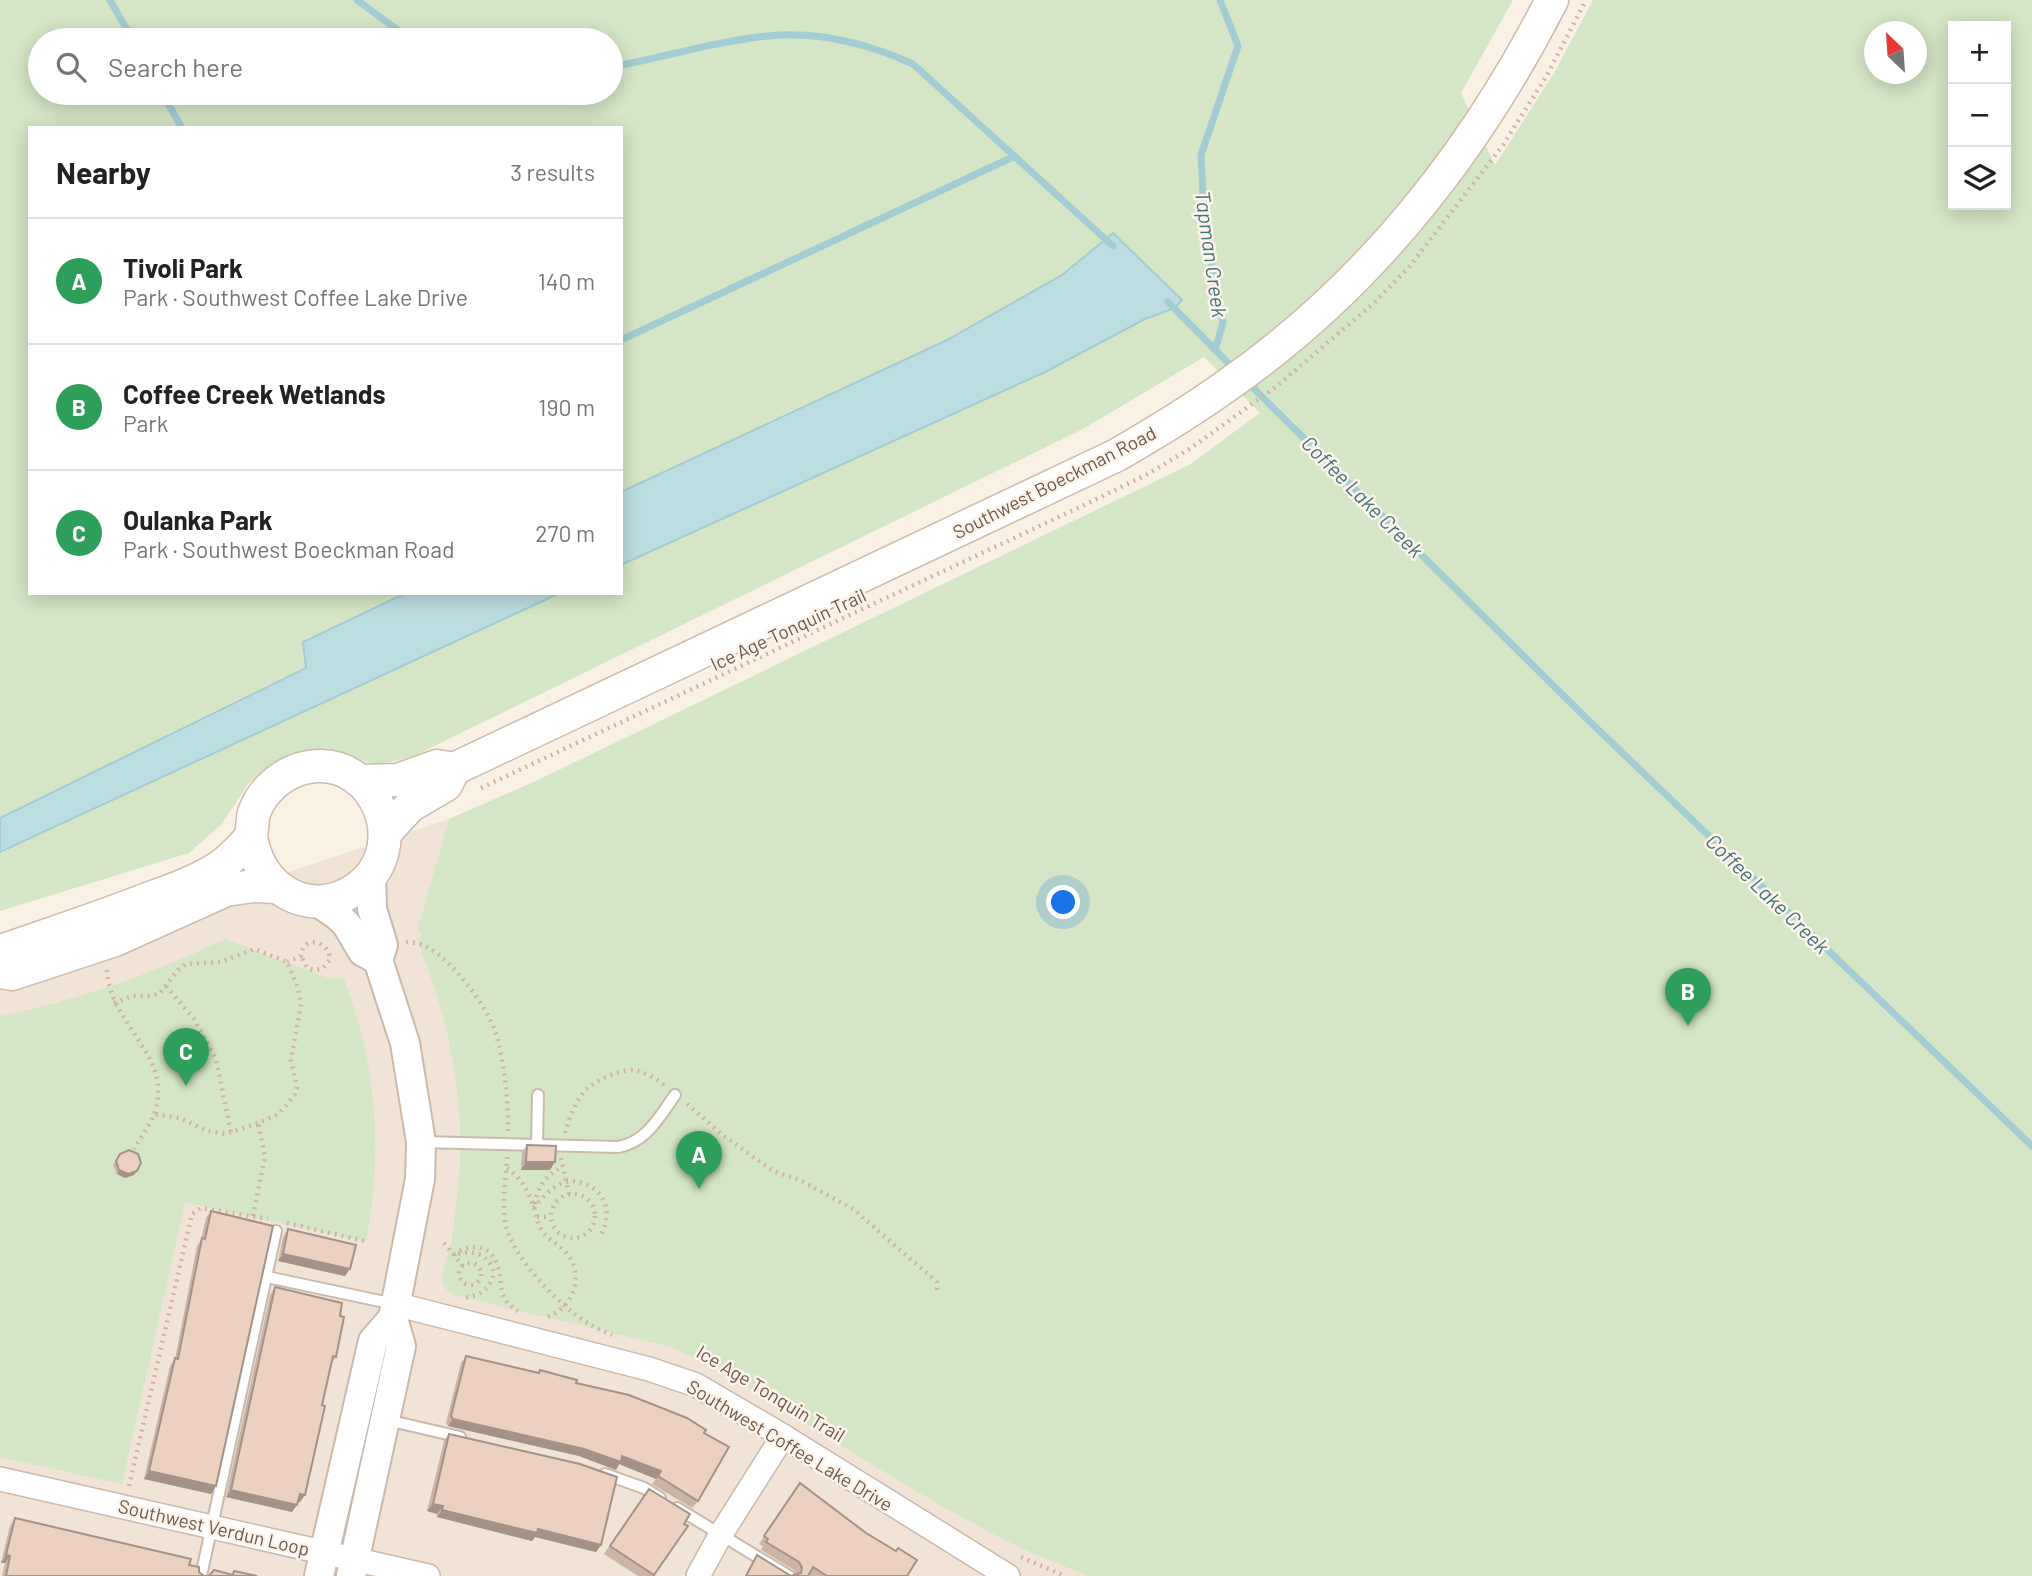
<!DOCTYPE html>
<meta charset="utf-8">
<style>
:root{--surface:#fff;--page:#f2f2f2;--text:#222;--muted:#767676;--line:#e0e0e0;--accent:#d76e57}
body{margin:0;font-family:Barlow,sans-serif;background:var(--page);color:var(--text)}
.controls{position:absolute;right:21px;top:21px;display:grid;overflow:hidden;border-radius:0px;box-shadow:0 4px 18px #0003}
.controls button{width:63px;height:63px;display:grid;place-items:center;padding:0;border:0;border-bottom:2px solid var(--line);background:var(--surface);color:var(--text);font:35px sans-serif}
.compass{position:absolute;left:1864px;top:21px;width:63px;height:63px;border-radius:50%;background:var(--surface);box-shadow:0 4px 18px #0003;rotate:335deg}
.you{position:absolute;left:1064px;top:903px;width:24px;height:24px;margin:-18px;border:5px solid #fff;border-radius:50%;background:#1a73e8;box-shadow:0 0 0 10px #1a73e833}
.badge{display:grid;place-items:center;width:46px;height:46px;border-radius:50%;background:var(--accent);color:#fff;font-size:23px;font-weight:700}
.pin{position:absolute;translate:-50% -58px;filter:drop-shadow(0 2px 4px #0008)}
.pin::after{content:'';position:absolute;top:37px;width:24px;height:21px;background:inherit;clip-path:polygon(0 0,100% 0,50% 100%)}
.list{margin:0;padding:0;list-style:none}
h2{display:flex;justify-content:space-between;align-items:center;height:91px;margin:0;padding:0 28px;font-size:30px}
h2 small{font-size:23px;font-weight:400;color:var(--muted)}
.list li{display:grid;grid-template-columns:46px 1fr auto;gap:21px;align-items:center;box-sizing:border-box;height:126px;padding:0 28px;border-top:2px solid var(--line)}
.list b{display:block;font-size:26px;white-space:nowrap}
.list p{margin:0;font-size:23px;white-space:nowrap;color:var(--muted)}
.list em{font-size:23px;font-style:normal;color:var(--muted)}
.icon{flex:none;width:38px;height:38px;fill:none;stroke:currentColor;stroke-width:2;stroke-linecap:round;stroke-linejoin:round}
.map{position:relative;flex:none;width:2032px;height:1576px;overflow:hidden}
.search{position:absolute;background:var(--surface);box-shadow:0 4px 18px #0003;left:28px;top:28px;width:595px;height:77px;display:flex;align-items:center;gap:18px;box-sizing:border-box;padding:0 24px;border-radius:38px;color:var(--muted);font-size:26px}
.panel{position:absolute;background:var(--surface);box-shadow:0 4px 18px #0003;left:28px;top:126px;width:595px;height:469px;border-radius:0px}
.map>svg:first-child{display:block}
.residential{fill:#f1e3d5}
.green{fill:#d4e6c5;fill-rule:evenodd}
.water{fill:#bcdde1;stroke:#a3cdd2;stroke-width:2}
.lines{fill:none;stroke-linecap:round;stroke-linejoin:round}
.stream{stroke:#a3cdd2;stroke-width:7}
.service-casing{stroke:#cab9ad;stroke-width:14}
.minor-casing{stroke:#cab9ad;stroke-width:26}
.tertiary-casing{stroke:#cab9ad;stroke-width:32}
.secondary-casing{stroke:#cfbbae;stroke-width:35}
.path{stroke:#d1b3a3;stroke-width:4.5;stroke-dasharray:2 5;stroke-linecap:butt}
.service{stroke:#fff;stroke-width:10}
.minor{stroke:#fff;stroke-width:23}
.tertiary{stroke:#fff;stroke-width:28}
.secondary{stroke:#fff;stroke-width:32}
.wall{fill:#cbb3a5}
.shaded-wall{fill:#a59286}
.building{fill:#ecd0c0;stroke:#a59286;stroke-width:2}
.labels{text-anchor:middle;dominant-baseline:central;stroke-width:5;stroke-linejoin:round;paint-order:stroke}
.street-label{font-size:19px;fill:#70584d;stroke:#fdf5eb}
.water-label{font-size:21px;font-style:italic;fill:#46747b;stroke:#fdf5eb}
</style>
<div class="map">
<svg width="2032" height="1576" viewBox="0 0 2032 1576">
<rect width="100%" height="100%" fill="#faf1e5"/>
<!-- residential -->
<polygon class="residential" points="449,819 417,931 428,935 1219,1576 0,1576 0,964 11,964"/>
<!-- green -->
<g class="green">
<path d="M 0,0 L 1513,0 L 1461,93 L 1495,165 L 1554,73 L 1593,0 L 2032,0 L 2032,1576 L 1088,1576 C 1065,1566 1041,1558 1019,1547 C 914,1495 817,1429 718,1368 L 671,1347 L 454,1295 C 450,1292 445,1290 443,1284 C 440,1272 449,1254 451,1242 C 455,1221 457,1200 459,1178 C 466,1097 448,1018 418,943 L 421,933 L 417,931 L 449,819 L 538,780 L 1189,465 L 1260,413 L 1204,357 L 1083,429 L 412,757 L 376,765 L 340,752 L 306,751 L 272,763 L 248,784 L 221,825 L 189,853 L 0,911 ZM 1953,26 L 2006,26 L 2006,205 L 1953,205 ZM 1874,32 L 1916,32 L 1916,74 L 1874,74 ZM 40,40 L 611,40 L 611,93 L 40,93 ZM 30,128 L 621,128 L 621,593 L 30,593 Z"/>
<path d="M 225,939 L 331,979 L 337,977 L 344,979 C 377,1065 383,1151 366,1242 L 185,1202 L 122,1484 L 0,1457 L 0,1016 C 78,1000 153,974 225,939 Z"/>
</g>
<!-- water -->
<g class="water">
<polygon points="1113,233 1182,300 1175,308 1145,319 1045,372 621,565 621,492 947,340 1062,275"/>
<polygon points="406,593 560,593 0,852 0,818 306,668 303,642"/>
</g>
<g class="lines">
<!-- stream -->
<g class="stream">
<polyline points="110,0 133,40"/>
<polyline points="357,0 399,31 417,40"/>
<path d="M 611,67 C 667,57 722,39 779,35 C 826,33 871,45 913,64 L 1113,246"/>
<polyline points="162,93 182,128"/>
<polyline points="1168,302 1236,371"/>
<polyline points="621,340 1015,156"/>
<polyline points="1215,350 1223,323 1205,231 1201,155 1238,46 1220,0"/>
<polyline points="1247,382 1584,716 2032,1146"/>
</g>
<defs>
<g id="service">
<path d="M 422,1142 L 618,1147 C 647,1142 659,1117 675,1095"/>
<polyline points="537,1144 538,1095"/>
<polyline points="267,1277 394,1304"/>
<polyline points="387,1420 460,1437"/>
<polyline points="605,1474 644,1488 660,1498"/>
<polyline points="677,1508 789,1576"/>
<polyline points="201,1576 276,1231"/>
</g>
<g id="minor">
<polyline points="395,1304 649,1369 696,1385 783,1436 1008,1576"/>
<polyline points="0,1479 428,1576"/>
<polyline points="698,1576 721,1534 783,1436"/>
</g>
<g id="tertiary">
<polyline points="316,901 338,916 347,925 363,952 378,960"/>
<polyline points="319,1576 373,1341 393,1318"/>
<polyline points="351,1576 401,1346 393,1318 420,1179 421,1142 405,1043 378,960 383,945 372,909 371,875"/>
</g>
<g id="secondary">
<path d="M 360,781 L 398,780 L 437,766 L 454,769 L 1117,455 C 1155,433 1193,410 1229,384 C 1369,286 1475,151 1552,0"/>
<polyline points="385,833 410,806 446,785 454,769"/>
<path d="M 0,955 L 4,950 C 53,933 102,917 150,898 C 172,890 198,881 218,868 C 226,863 248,843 251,834 C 253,828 252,820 254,813 C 262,790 284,771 309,767 C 378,756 413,851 356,889 C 308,921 257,887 251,835"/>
<polyline points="0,972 12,974 115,940 226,890 253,886 277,887"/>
</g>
</defs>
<!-- service casing -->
<use href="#service" class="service-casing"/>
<!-- minor casing -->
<use href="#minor" class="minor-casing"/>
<!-- tertiary casing -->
<use href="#tertiary" class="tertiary-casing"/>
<!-- secondary casing -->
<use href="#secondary" class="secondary-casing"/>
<!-- path -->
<g class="path">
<polyline points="481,788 1078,508 1148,474 1191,448 1277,386 1374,303 1410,266 1503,145 1546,77 1586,0"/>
<path d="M 406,942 C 412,942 420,943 427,947 C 452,960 488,1007 496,1034 C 505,1065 508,1099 508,1131"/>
<path d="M 287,962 L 301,956 C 303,934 330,941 330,960 L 322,969 L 314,970 L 307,968 L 301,956"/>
<path d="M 107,970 C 110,1027 173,1054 155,1111 C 151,1124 141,1137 134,1149"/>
<polyline points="166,986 194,1019 216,1059 231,1133"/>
<polyline points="114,1003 132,996 152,996 160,993 178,970 186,964 220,962 255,949 287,962 298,988 301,1004 291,1060 297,1087 295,1094 285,1107 276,1115 258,1123 226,1134 207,1131 180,1118 154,1114"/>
<polyline points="687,1104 724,1136 773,1171 800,1180 853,1209 937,1282 937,1290"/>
<path d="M 565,1133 C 569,1119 574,1104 584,1092 C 591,1082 621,1069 634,1070 C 643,1071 657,1079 664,1085"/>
<path d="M 507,1157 C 506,1178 502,1200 505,1221 C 509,1254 560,1307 588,1323 C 595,1328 604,1331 612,1335"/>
<polyline points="561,1158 569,1194"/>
<path d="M 507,1168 C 521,1178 529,1192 534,1208 C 537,1215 537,1222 541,1229 C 547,1240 560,1244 568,1255 C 586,1279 570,1312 543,1318"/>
<circle cx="573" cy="1216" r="22"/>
<path d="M 535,1204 C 538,1185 546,1177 561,1167"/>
<path d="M 534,1208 C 541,1198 552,1187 563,1183 C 570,1180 578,1181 585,1184 C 609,1194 612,1217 599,1238"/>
<polyline points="253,1216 265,1157 258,1123"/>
<polyline points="537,1217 551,1217"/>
<polyline points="287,1223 369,1242"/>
<polyline points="444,1243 463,1266"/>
<path d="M 458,1254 C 476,1250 487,1254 494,1272 C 490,1289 482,1295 464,1298"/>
<path d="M 454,1255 C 470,1242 492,1244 498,1267 C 501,1276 500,1286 503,1295 C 506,1302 511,1307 518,1311"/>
<circle cx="470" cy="1274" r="11"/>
<polyline points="129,1486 192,1214 201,1208 268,1219"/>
<polyline points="1021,1557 1065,1576"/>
</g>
<!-- service -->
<use href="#service" class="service"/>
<!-- minor -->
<use href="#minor" class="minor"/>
<!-- tertiary -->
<use href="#tertiary" class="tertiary"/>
<!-- secondary -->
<use href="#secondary" class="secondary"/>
</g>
<!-- wall -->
<g class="wall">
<polygon points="527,1145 550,1170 521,1170 522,1152"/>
<polygon points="120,1154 134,1175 125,1178 117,1174 113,1165"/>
<polygon points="211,1211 216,1486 211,1494 144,1479 170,1366 175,1359 197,1246 201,1240 206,1218"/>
<polygon points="288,1229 345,1276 278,1261 283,1237"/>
<polygon points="275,1287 340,1316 336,1357 331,1364 300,1502 298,1502 292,1512 226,1497 270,1295"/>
<polygon points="466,1356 538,1373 540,1370 576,1383 704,1433 698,1501 692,1508 652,1484 656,1479 619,1464 616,1470 579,1456 448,1426 446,1423 461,1363"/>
<polygon points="449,1434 601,1545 596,1552 535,1537 532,1541 437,1517 437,1514 427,1511 444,1441"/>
<polygon points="800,1483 907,1576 810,1576 808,1575 808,1576 745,1576 757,1555 791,1576 796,1574 794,1570 761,1550 763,1546 759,1544"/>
<polygon points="649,1489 688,1526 653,1576 638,1576 604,1554"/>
<polygon points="15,1518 189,1565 204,1576 2,1576 5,1563 1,1563 10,1526"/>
</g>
<!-- shaded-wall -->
<g class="shaded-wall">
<polygon points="526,1162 555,1162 550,1170 521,1170"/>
<polygon points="119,1170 137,1171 134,1175 125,1178 117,1174"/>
<polygon points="283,1254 350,1269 345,1276 278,1261"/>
<polygon points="453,1419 622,1456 661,1471 656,1479 619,1464 616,1470 579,1456 448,1426"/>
<polygon points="149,1471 216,1486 211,1494 144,1479"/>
<polygon points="231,1490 297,1505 292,1512 226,1497"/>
<polygon points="300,1494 305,1495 300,1502 295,1501"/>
<polygon points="433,1504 443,1506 437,1514 427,1511"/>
<polygon points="442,1510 538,1529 601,1545 596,1552 535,1537 532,1541 437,1517"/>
<polygon points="6,1555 10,1556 5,1563 1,1563"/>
</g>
<!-- building -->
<g class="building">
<polygon points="527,1145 556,1146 555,1162 526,1162"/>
<polygon points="129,1150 138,1154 141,1163 137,1171 128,1174 119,1170 116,1161 120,1154"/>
<polygon points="211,1211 273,1226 216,1486 149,1471 175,1358 178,1359 202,1238 205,1239"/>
<polygon points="288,1229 356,1245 350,1269 283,1254"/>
<polygon points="275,1287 342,1303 340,1316 344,1317 336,1357 333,1356 322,1405 325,1406 305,1495 300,1494 297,1505 231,1490"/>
<polygon points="466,1356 539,1373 540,1370 577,1380 576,1383 629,1395 687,1418 706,1430 704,1433 729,1447 698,1501 658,1476 661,1471 622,1456 621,1462 584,1449 453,1419 451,1416"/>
<polygon points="449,1434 580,1464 617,1477 601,1545 538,1529 537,1533 442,1510 443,1506 433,1504"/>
<polygon points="800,1483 866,1533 896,1551 898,1548 917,1560 907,1576 827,1576 813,1567 808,1576 746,1576 757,1555 791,1576 801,1573 802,1568 799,1562 766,1542 768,1539 764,1536"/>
<polygon points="649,1489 690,1514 684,1524 688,1526 654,1575 610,1546"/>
<polygon points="15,1518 191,1559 189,1565 199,1567 199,1572 204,1576 6,1576 10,1556 6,1555"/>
<polygon points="214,1570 233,1575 234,1571 257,1576 204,1576 209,1576"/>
</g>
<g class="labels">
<!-- street labels -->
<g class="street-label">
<text transform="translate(1054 482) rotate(-27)">Southwest Boeckman Road</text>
<text transform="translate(788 629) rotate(-25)">Ice Age Tonquin Trail</text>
<text transform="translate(771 1393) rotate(31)">Ice Age Tonquin Trail</text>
<text transform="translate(790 1445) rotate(31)">Southwest Coffee Lake Drive</text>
<text transform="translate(214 1527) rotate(13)">Southwest Verdun Loop</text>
</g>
<!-- water labels -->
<g class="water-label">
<text transform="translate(1212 254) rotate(82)">Tapman Creek</text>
<text transform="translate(1363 496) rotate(45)">Coffee Lake Creek</text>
<text transform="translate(1768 893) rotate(44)">Coffee Lake Creek</text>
</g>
</g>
</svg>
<div class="controls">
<button>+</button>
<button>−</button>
<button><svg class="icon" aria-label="layers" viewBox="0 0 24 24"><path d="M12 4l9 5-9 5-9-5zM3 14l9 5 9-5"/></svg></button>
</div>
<svg class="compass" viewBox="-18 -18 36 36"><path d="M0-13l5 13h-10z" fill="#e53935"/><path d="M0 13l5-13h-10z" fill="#767676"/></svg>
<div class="you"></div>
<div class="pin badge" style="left:699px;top:1189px;background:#2e9e5b">A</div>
<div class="pin badge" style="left:1688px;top:1026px;background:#2e9e5b">B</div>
<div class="pin badge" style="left:186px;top:1086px;background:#2e9e5b">C</div>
<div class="search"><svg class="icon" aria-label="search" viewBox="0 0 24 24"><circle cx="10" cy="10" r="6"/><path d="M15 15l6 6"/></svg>Search here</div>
<section class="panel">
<h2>Nearby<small>3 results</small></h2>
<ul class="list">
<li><span class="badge" style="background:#2e9e5b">A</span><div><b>Tivoli Park</b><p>Park · Southwest Coffee Lake Drive</p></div><em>140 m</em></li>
<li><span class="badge" style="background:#2e9e5b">B</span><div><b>Coffee Creek Wetlands</b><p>Park</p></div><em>190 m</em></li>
<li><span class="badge" style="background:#2e9e5b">C</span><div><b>Oulanka Park</b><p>Park · Southwest Boeckman Road</p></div><em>270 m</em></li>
</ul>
</section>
</div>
